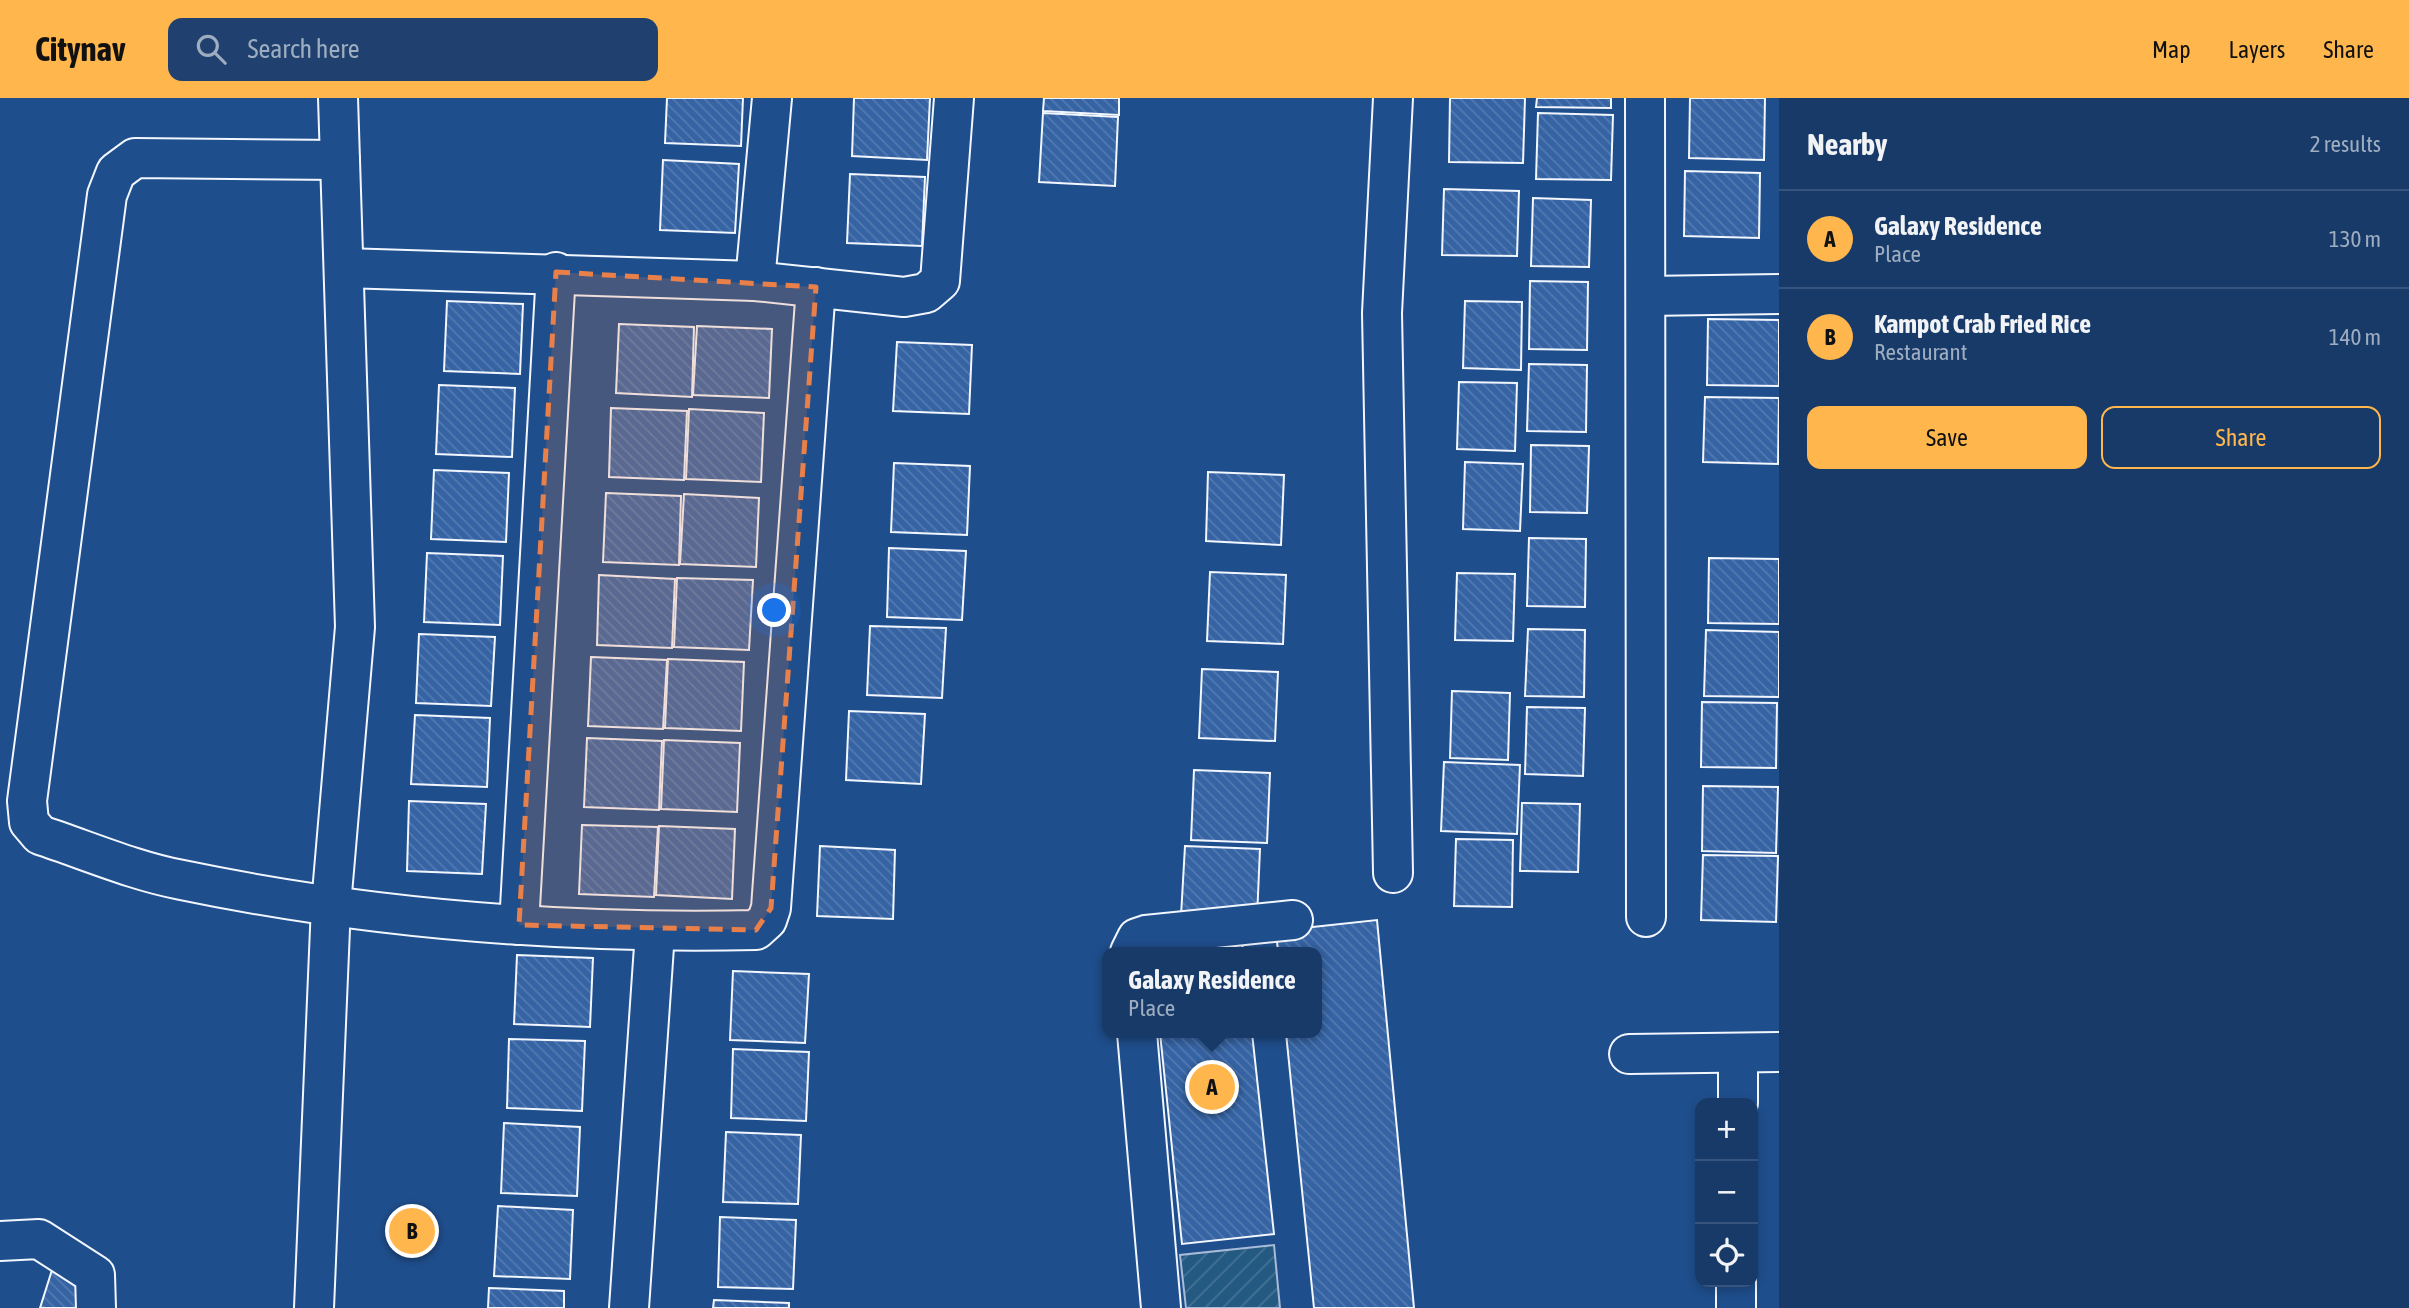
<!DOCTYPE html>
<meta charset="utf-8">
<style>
:root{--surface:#173a69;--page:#20416f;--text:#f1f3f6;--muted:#9eadc0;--line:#36547d;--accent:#ffb74d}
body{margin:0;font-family:"Asap Condensed",sans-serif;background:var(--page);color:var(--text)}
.controls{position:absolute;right:21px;bottom:21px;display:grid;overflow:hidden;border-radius:14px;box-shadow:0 4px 10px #0003}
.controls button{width:63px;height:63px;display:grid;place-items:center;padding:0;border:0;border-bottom:2px solid var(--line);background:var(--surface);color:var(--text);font:35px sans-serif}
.you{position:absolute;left:775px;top:513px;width:24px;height:24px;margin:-18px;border:5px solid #fff;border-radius:50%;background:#1a73e8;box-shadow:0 0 0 10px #1a73e833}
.badge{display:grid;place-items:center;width:46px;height:46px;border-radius:50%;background:var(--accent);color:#111;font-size:23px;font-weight:700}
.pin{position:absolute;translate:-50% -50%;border:4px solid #fff;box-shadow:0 2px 7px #0006}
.popup{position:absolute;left:1102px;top:849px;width:220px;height:91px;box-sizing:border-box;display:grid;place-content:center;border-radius:14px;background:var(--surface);filter:drop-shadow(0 2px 5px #0005);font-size:23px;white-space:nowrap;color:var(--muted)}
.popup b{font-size:26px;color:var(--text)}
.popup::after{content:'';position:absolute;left:50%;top:100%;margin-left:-14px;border:14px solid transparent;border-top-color:var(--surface)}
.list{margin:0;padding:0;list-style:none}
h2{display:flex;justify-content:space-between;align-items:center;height:91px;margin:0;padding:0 28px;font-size:30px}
h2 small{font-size:23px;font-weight:400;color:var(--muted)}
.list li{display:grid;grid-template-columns:46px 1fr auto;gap:21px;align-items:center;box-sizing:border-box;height:98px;padding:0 28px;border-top:2px solid var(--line)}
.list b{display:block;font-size:26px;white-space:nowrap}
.list p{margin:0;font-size:23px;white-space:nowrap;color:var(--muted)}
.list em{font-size:23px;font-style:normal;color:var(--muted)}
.actions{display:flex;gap:14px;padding:21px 28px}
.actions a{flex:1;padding:16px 0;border:2px solid var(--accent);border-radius:14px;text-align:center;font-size:24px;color:var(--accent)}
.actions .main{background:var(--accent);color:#111}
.icon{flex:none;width:38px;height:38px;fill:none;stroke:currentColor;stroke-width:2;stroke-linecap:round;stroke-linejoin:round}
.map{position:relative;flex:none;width:1779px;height:1210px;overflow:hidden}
header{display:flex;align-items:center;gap:42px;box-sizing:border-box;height:98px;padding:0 35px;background:var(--accent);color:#111}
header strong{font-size:33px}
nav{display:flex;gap:38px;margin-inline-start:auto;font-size:24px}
.search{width:490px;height:63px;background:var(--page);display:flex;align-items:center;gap:18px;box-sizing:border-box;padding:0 24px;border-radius:14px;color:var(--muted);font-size:26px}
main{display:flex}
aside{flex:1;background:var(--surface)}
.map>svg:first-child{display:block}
.garden{fill:url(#garden-furrows);stroke:#a8bbd7;stroke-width:2}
.building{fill:url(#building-back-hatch);stroke:#f2f6ff;stroke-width:2}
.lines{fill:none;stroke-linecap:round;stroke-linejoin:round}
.minor-casing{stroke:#f2f6ff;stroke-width:42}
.minor{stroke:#1f4e8c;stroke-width:38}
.marked{fill:#ea8049;fill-opacity:0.2;stroke:#ea8049;stroke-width:5;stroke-dasharray:14 9;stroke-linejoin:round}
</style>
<header>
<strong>Citynav</strong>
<div class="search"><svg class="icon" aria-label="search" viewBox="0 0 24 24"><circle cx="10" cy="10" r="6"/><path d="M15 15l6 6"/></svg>Search here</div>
<nav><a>Map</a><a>Layers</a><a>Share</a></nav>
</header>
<main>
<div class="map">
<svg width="1779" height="1210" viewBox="0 0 1779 1210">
<defs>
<pattern id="garden-furrows" width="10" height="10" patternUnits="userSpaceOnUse" patternTransform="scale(1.75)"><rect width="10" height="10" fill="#245a82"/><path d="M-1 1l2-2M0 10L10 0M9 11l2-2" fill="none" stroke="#447295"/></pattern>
<pattern id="building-back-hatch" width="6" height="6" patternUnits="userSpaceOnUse" patternTransform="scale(1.75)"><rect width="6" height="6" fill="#3563a3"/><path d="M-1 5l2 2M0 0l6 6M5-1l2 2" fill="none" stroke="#537ab1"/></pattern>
</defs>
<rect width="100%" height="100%" fill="#1f4e8c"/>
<!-- garden -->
<polygon class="garden" points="1274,1147 1280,1210 1186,1210 1180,1157"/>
<!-- building -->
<g class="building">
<polygon points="667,0 743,0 741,48 665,45"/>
<polygon points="854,0 930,0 927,62 852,58"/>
<polygon points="1044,0 1119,0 1119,17 1043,13"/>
<polygon points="1450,0 1525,0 1523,65 1449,64"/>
<polygon points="1537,0 1611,0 1611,10 1536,9"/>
<polygon points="1690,0 1765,0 1764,62 1689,60"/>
<polygon points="1043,15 1118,19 1115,88 1039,84"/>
<polygon points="1538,15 1613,17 1611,82 1536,81"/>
<polygon points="663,62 739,66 735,135 660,132"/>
<polygon points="1685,73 1760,75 1759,140 1684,138"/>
<polygon points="850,76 925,79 922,148 847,145"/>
<polygon points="1444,91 1519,93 1517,158 1442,157"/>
<polygon points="1533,100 1591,102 1589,169 1531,168"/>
<polygon points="1530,183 1588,184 1587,252 1529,251"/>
<polygon points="447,203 523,206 520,276 444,273"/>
<polygon points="1465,203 1522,204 1521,272 1463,270"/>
<polygon points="1708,221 1779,222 1779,288 1707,287"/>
<polygon points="619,226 694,229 692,299 616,295"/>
<polygon points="697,228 772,231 769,300 693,297"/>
<polygon points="897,244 972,247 969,316 893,313"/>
<polygon points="1529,266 1587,267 1586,334 1527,333"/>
<polygon points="1459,284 1517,285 1515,353 1457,351"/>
<polygon points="439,287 515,290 512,359 436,356"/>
<polygon points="1705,299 1779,300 1778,366 1703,364"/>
<polygon points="611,310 687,313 684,382 609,379"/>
<polygon points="689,311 764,315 761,384 686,381"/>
<polygon points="1531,347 1589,348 1587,415 1530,414"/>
<polygon points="1465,364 1523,366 1520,433 1463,431"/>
<polygon points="894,365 970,368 967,437 891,434"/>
<polygon points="434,372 509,375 506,444 431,441"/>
<polygon points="1208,374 1284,377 1281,447 1206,443"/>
<polygon points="606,395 681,398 679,467 603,464"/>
<polygon points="684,396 759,400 756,469 680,466"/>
<polygon points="1529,440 1586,441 1585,509 1527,508"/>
<polygon points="889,450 966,453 962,522 887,519"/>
<polygon points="427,455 503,458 500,527 424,524"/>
<polygon points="1709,460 1779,461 1779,526 1708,525"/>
<polygon points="1210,474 1286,477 1283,546 1207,543"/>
<polygon points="1457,475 1515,476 1513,543 1455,542"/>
<polygon points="599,477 675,481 672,550 597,547"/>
<polygon points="677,480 753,482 749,552 674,549"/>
<polygon points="870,528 946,530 942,600 867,597"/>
<polygon points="1528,531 1585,532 1584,599 1525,598"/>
<polygon points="1706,532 1779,534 1779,599 1704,598"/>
<polygon points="419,536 495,539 491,608 416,605"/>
<polygon points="591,559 667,562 663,631 588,628"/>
<polygon points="668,561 744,564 741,633 665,630"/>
<polygon points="1202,571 1278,574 1275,643 1199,640"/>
<polygon points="1452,593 1510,595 1508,662 1450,660"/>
<polygon points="1702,604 1777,605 1776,670 1701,669"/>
<polygon points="1527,609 1585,610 1583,678 1525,676"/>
<polygon points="849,613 925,616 921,686 846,682"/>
<polygon points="415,617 490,620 487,689 411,686"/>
<polygon points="587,640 662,643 659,712 584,709"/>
<polygon points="664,642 740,645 737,714 661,711"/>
<polygon points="1444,664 1520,667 1517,736 1441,733"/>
<polygon points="1194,672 1270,675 1267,745 1191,742"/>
<polygon points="1703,688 1778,689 1776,755 1702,753"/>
<polygon points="409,703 486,706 482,776 407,773"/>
<polygon points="1522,705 1580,706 1578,774 1520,773"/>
<polygon points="582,727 658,729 654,799 579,796"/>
<polygon points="659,728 735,731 732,801 656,797"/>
<polygon points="1456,741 1513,742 1512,809 1454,808"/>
<polygon points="820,748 895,752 893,821 817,818"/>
<polygon points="1185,748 1260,751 1257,820 1181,818"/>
<polygon points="1703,757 1778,758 1776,824 1701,822"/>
<polygon points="1377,822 1414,1210 1314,1210 1286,935 1317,935 1317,854 1278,854 1276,833"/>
<polygon points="1241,831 1243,854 1151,854"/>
<polygon points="517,857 593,860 590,929 514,926"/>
<polygon points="733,873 809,876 805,945 730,942"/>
<polygon points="1160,935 1252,935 1274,1136 1182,1146"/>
<polygon points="509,941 585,943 582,1013 507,1010"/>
<polygon points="733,951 809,954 806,1023 731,1020"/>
<polygon points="504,1025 580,1029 577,1098 501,1095"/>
<polygon points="726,1034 801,1037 798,1106 723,1104"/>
<polygon points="498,1108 573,1112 570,1181 494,1178"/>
<polygon points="720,1119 796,1122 793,1191 718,1189"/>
<polygon points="58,1153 94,1165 79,1210 40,1210"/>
<polygon points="489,1190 564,1193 564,1210 488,1210"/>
<polygon points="714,1202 789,1205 789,1210 713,1210"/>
</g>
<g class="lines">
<defs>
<g id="minor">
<polyline points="1645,0 1646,819"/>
<path d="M 340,62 L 135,60 L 116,74 L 107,97 L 27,703 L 29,724 L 40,737 C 86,752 134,773 182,782 C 370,821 565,836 756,832 L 767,822 L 771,810 L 816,189"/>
<polyline points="344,170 755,183 904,199 926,195 940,183 954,0"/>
<polyline points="755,183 772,0"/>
<polyline points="1646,198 1779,196"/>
<polyline points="1393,775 1382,215 1393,0"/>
<polyline points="519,827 556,174"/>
<polyline points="1130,854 1137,840 1146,837 1293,822"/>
<polyline points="1137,935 1161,1210"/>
<polyline points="1629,956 1779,954"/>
<polyline points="1738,1005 1738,955"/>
<polyline points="0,1143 39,1141 95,1177 96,1210"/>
<polyline points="314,1210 331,807 355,529 338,0"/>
<polyline points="629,1210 655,834"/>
<polyline points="1736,1210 1736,1184"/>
</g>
</defs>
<!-- minor casing -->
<use href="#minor" class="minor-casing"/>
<!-- minor -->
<use href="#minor" class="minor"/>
</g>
<!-- marked area -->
<path class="marked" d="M 556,174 L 816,189 L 771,810 L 756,832 L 519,827 Z"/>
</svg>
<div class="controls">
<button>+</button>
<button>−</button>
<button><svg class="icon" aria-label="locate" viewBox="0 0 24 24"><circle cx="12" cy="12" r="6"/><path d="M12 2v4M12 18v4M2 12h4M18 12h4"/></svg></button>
</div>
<div class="you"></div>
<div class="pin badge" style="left:1212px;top:989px">A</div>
<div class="popup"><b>Galaxy Residence</b>Place</div>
<div class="pin badge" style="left:412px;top:1133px">B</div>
</div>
<aside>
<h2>Nearby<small>2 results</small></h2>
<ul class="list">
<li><span class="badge">A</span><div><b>Galaxy Residence</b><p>Place</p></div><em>130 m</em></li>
<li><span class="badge">B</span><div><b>Kampot Crab Fried Rice</b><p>Restaurant</p></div><em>140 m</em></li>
</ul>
<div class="actions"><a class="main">Save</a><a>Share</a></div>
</aside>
</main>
